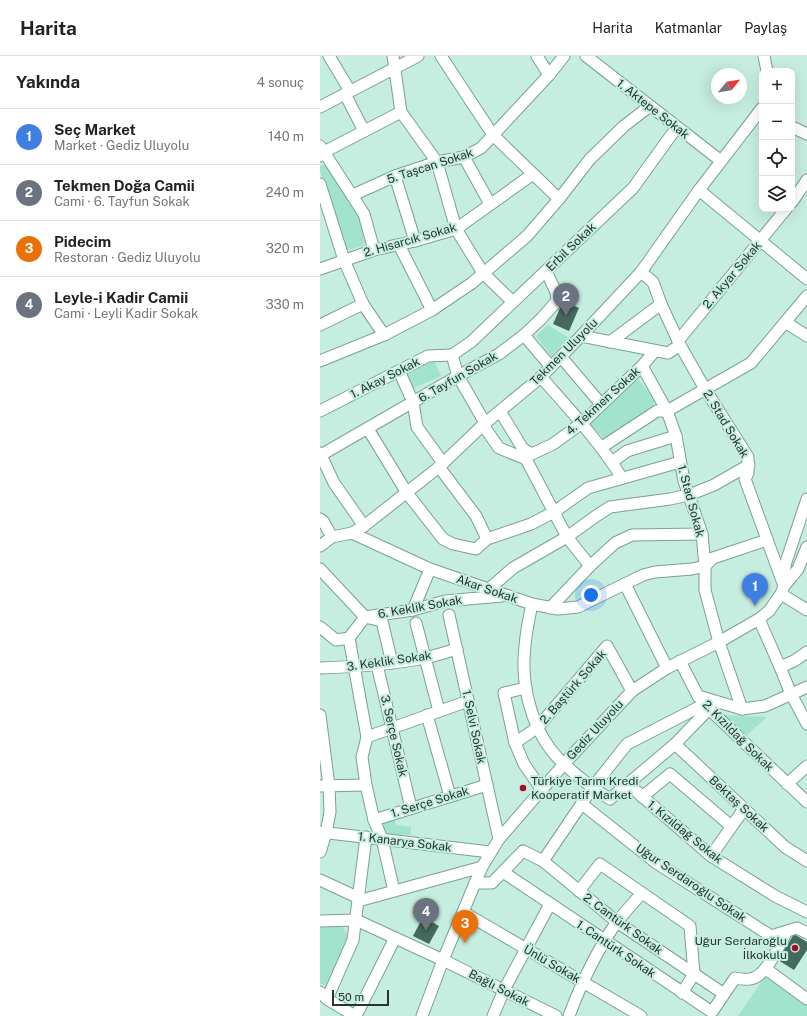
<!DOCTYPE html>
<html lang="tr">
<meta charset="utf-8">
<style>
:root{--surface:#fff;--page:#f2f2f2;--text:#222;--muted:#767676;--line:#e0e0e0;--accent:#a60d23}
body{margin:0;font-family:"Public Sans",sans-serif;background:var(--page);color:var(--text)}
.controls{position:absolute;right:12px;top:12px;display:grid;overflow:hidden;border-radius:8px;box-shadow:0 4px 16px #0002}
.controls button{width:36px;height:36px;display:grid;place-items:center;padding:0;border:0;border-bottom:1px solid var(--line);background:var(--surface);color:var(--text);font:20px sans-serif}
.compass{position:absolute;left:391px;top:12px;width:36px;height:36px;border-radius:50%;background:var(--surface);box-shadow:0 4px 16px #0002;rotate:60deg}
.scale{position:absolute;left:12px;bottom:10px;width:57px;box-sizing:border-box;padding-left:4px;border:2px solid #253530;border-top:0;font-size:11px;line-height:14px;white-space:nowrap;color:#253530;-webkit-text-stroke:3px #c5ede0;paint-order:stroke}
.you{position:absolute;left:271px;top:539px;width:14px;height:14px;margin:-10px;border:3px solid #fff;border-radius:50%;background:#1a73e8;box-shadow:0 0 0 6px #1a73e833}
.badge{display:grid;place-items:center;width:26px;height:26px;border-radius:50%;background:var(--accent);color:#fff;font-size:13px;font-weight:700}
.pin{position:absolute;translate:-50% -33px;filter:drop-shadow(0 1px 2px #0008)}
.pin::after{content:'';position:absolute;top:21px;width:14px;height:12px;background:inherit;clip-path:polygon(0 0,100% 0,50% 100%)}
.list{margin:0;padding:0;list-style:none}
h2{display:flex;justify-content:space-between;align-items:center;height:52px;margin:0;padding:0 16px;font-size:17px}
h2 small{font-size:13px;font-weight:400;color:var(--muted)}
.list li{display:grid;grid-template-columns:26px 1fr auto;gap:12px;align-items:center;box-sizing:border-box;height:56px;padding:0 16px;border-top:1px solid var(--line)}
.list b{display:block;font-size:15px;white-space:nowrap}
.list p{margin:0;font-size:13px;white-space:nowrap;color:var(--muted)}
.list em{font-size:13px;font-style:normal;color:var(--muted)}
.icon{flex:none;width:22px;height:22px;fill:none;stroke:currentColor;stroke-width:2;stroke-linecap:round;stroke-linejoin:round}
.map{position:relative;flex:none;width:487px;height:960px;overflow:hidden}
header{display:flex;align-items:center;gap:24px;box-sizing:border-box;height:56px;padding:0 20px;background:var(--surface);border-bottom:1px solid var(--line)}
header strong{font-size:19px}
nav{display:flex;gap:22px;margin-inline-start:auto;font-size:14px}
main{display:flex}
aside{flex:1;background:var(--surface)}
.map>svg:first-child{display:block}
.green{fill:#a2e3ce}
.building{fill:#45695e}
.lines{fill:none;stroke-linecap:round;stroke-linejoin:round}
.minor-casing{stroke:#7ba094;stroke-width:13}
.minor{stroke:#fff;stroke-width:11}
.poi-dot{fill:#a60d23;stroke:#c5ede0;stroke-width:1.5}
.labels{text-anchor:middle;dominant-baseline:central;stroke-width:4;stroke-linejoin:round;paint-order:stroke}
.street-label{font-size:12px;fill:#253530;stroke:#c5ede0}
.poi-label{font-size:12px;fill:#253530;stroke:#c5ede0;text-anchor:start}
</style>
<header>
<strong>Harita</strong>
<nav><a>Harita</a><a>Katmanlar</a><a>Paylaş</a></nav>
</header>
<main>
<aside>
<h2>Yakında<small>4 sonuç</small></h2>
<ul class="list">
<li><span class="badge" style="background:#3f7fe0">1</span><div><b>Seç Market</b><p>Market · Gediz Uluyolu</p></div><em>140 m</em></li>
<li><span class="badge" style="background:#6b7280">2</span><div><b>Tekmen Doğa Camii</b><p>Cami · 6. Tayfun Sokak</p></div><em>240 m</em></li>
<li><span class="badge" style="background:#e8710a">3</span><div><b>Pidecim</b><p>Restoran · Gediz Uluyolu</p></div><em>320 m</em></li>
<li><span class="badge" style="background:#6b7280">4</span><div><b>Leyle-i Kadir Camii</b><p>Cami · Leyli Kadir Sokak</p></div><em>330 m</em></li>
</ul>
</aside>
<div class="map">
<svg width="487" height="960" viewBox="0 0 487 960">
<rect width="100%" height="100%" fill="#c5ede0"/>
<!-- green -->
<g class="green">
<path d="M 7,108 C 19,126 50,168 44,190 L 26,194 L 0,115 L 0,110 Z"/>
<polygon points="228,269 249,282 231,300 216,280"/>
<polygon points="114,305 121,320 92,333 85,318"/>
<polygon points="318,323 334,343 333,351 287,385 269,368"/>
<polygon points="402,659 447,661 425,681"/>
<polygon points="74,759 76,769 91,771 91,779 63,778 60,768 67,763"/>
<polygon points="0,870 22,870 28,881 7,931 0,927"/>
<polygon points="445,920 487,948 487,960 418,960"/>
</g>
<!-- building -->
<g class="building">
<polygon points="243,245 259,252 249,275 233,268"/>
<polygon points="103,861 119,870 109,888 93,880"/>
<polygon points="474,878 487,886 487,894 474,914 458,904"/>
</g>
<g class="lines">
<defs>
<g id="minor">
<polyline points="9,0 30,35"/>
<polyline points="73,0 81,56 117,106 136,173 163,217 193,246"/>
<polyline points="121,0 173,79 239,143"/>
<polyline points="217,0 229,19"/>
<polyline points="266,0 401,105"/>
<polyline points="444,0 447,15"/>
<polyline points="25,38 44,75"/>
<polyline points="0,51 98,0"/>
<polyline points="472,71 487,78"/>
<polyline points="0,90 44,158 54,194"/>
<polyline points="0,100 4,96 81,56"/>
<polyline points="144,101 170,148"/>
<polyline points="75,120 95,185"/>
<polyline points="0,128 24,204 43,248 64,279"/>
<polyline points="379,134 487,223"/>
<polyline points="33,139 75,120 117,106 144,101 161,92 229,19 244,0"/>
<polyline points="472,146 487,124"/>
<polyline points="79,189 112,254"/>
<polyline points="0,213 54,194 95,185 136,173 213,118"/>
<polyline points="321,216 333,226 341,248 360,289 385,333 428,401 428,417 425,423 464,530"/>
<polyline points="465,266 487,280"/>
<polyline points="0,269 43,248"/>
<polyline points="204,279 231,311"/>
<polyline points="261,280 348,297 360,289"/>
<polyline points="358,285 466,153"/>
<polyline points="290,286 341,248"/>
<polyline points="132,299 151,286 313,132 357,71"/>
<polyline points="132,299 138,320 165,367"/>
<polyline points="241,301 281,348"/>
<polyline points="0,305 64,279 112,254 152,227 207,180 239,143 270,103 304,70 330,50"/>
<polyline points="322,310 347,355 356,380 364,425 382,478 385,510 385,534 399,586 422,653"/>
<polyline points="79,315 93,346 97,371 123,407"/>
<path d="M 221,321 C 250,354 279,385 302,422"/>
<polyline points="0,355 108,300 132,299"/>
<polyline points="180,355 203,393 212,398 233,388 262,367 322,310 335,295"/>
<polyline points="163,369 179,392 206,403 247,481 270,510"/>
<polyline points="48,373 87,437 123,483 133,488 156,493 167,483 211,468 234,456 268,432 360,406"/>
<polyline points="282,391 337,355 347,355 431,307 487,240"/>
<polyline points="0,397 14,427 44,470"/>
<polyline points="1,399 138,320 179,298 204,279 221,263 237,245 236,236 226,215"/>
<polyline points="292,406 307,395 356,380"/>
<polyline points="119,411 156,460 167,483"/>
<polyline points="0,463 3,465 12,481"/>
<polyline points="32,477 110,513 212,548 238,553 258,551 323,519 335,516 372,513 385,510 393,502 447,484"/>
<polyline points="0,490 12,481 32,477 44,470 119,411 163,369 221,321 261,280 321,216 379,134 442,52"/>
<polyline points="0,513 45,561 62,565 72,607"/>
<polyline points="464,525 464,516 466,506 487,443"/>
<polyline points="305,528 347,612"/>
<polyline points="169,533 193,512 247,481 276,460 290,451 350,443 369,439 394,429 429,409"/>
<polyline points="461,538 487,554"/>
<path d="M 212,548 C 209,562 206,576 205,590 C 200,631 213,680 244,708 C 258,721 274,733 290,743 L 355,688 L 389,653"/>
<polyline points="230,552 270,510 295,487 312,479 382,478"/>
<polyline points="93,554 110,513"/>
<polyline points="129,559 179,783"/>
<polyline points="439,563 460,611 471,638 487,668"/>
<polyline points="96,567 119,655"/>
<polyline points="0,571 16,584 29,582"/>
<polyline points="360,605 378,640 389,653 487,746"/>
<polyline points="57,609 91,752"/>
<polyline points="460,611 474,605 487,596"/>
<path d="M 0,612 C 35,611 70,609 104,602 C 115,600 126,596 137,593"/>
<polyline points="206,632 184,637 195,687 204,708 222,734"/>
<polyline points="378,640 422,653 445,650 487,631"/>
<polyline points="0,659 9,730 10,756 6,777 0,796"/>
<polyline points="107,659 130,740"/>
<polyline points="47,681 148,645"/>
<polyline points="195,687 218,671 287,590 312,635"/>
<polyline points="355,688 465,791 487,805"/>
<polyline points="308,728 391,800 455,840 487,856"/>
<polyline points="467,728 487,710"/>
<polyline points="0,730 46,729"/>
<polyline points="322,741 350,718 411,770"/>
<polyline points="262,748 335,806 451,880 477,872 487,877"/>
<polyline points="54,764 167,729"/>
<polyline points="0,776 170,796"/>
<polyline points="391,800 424,753"/>
<polyline points="223,805 273,731 307,688 385,648"/>
<path d="M 183,816 L 392,956 L 415,922 C 420,923 425,924 430,923 C 447,921 459,888 467,875"/>
<polyline points="0,824 39,842"/>
<polyline points="155,827 172,827 203,795 223,805 297,866 404,938"/>
<polyline points="74,835 62,783 54,764 46,729 42,701 47,681 29,582 45,561 93,554 125,545 182,540"/>
<polyline points="259,835 280,808 370,870 374,918 362,937"/>
<polyline points="38,845 162,811"/>
<polyline points="143,856 321,960"/>
<polyline points="0,865 36,864 123,904 236,960"/>
<polyline points="446,913 487,943"/>
<polyline points="0,936 7,943 35,960"/>
<polyline points="7,943 33,884 46,781"/>
<polyline points="36,960 75,882"/>
<polyline points="102,960 123,904 155,827 162,811 179,783 244,708 312,635 347,612 399,586 439,563 449,555 461,538 464,530 478,513 487,491"/>
<polyline points="173,960 184,934 230,848"/>
<path d="M 249,960 C 261,928 276,896 296,867 C 304,857 313,847 322,837"/>
</g>
</defs>
<!-- minor casing -->
<use href="#minor" class="minor-casing"/>
<!-- minor -->
<use href="#minor" class="minor"/>
</g>
<!-- markers -->
<g class="poi-dot">
<circle cx="203" cy="732" r="4"/>
<circle cx="475" cy="892" r="4"/>
</g>
<g class="labels">
<!-- street labels -->
<g class="street-label">
<text transform="translate(333 53) rotate(38)">1. Aktepe Sokak</text>
<text transform="translate(110 110) rotate(-18)">5. Taşcan Sokak</text>
<text transform="translate(90 184) rotate(-16)">2. Hisarcık Sokak</text>
<text transform="translate(251 191) rotate(-44)">Erbil Sokak</text>
<text transform="translate(412 219) rotate(-50)">2. Akyar Sokak</text>
<text transform="translate(244 296) rotate(-45)">Tekmen Uluyolu</text>
<text transform="translate(138 321) rotate(-30)">6. Tayfun Sokak</text>
<text transform="translate(65 322) rotate(-27)">1. Akay Sokak</text>
<text transform="translate(283 345) rotate(-42)">4. Tekmen Sokak</text>
<text transform="translate(406 368) rotate(59)">2. Stad Sokak</text>
<text transform="translate(371 445) rotate(75)">1. Stad Sokak</text>
<text transform="translate(167 533) rotate(19)">Akar Sokak</text>
<text transform="translate(100 551) rotate(-10)">6. Keklik Sokak</text>
<text transform="translate(69 605) rotate(-8)">3. Keklik Sokak</text>
<text transform="translate(253 631) rotate(-49)">2. Baştürk Sokak</text>
<text transform="translate(154 671) rotate(78)">1. Selvi Sokak</text>
<text transform="translate(275 674) rotate(-47)">Gediz Uluyolu</text>
<text transform="translate(74 680) rotate(77)">3. Serçe Sokak</text>
<text transform="translate(418 680) rotate(45)">2. Kızıldağ Sokak</text>
<text transform="translate(110 746) rotate(-17)">1. Serçe Sokak</text>
<text transform="translate(419 748) rotate(43)">Bektaş Sokak</text>
<text transform="translate(365 776) rotate(39)">1. Kızıldağ Sokak</text>
<text transform="translate(85 786) rotate(7)">1. Kanarya Sokak</text>
<text transform="translate(371 827) rotate(34)">Uğur Serdaroğlu Sokak</text>
<text transform="translate(303 868) rotate(36)">2. Cantürk Sokak</text>
<text transform="translate(296 893) rotate(34)">1. Cantürk Sokak</text>
<text transform="translate(232 908) rotate(30)">Ünlü Sokak</text>
<text transform="translate(179 932) rotate(27)">Bağlı Sokak</text>
</g>
<!-- poi labels -->
<g class="poi-label">
<text x="211" y="725">Türkiye Tarım Kredi<tspan x="211" dy="14">Kooperatif Market</tspan></text>
<text x="467" y="885" text-anchor="end">Uğur Serdaroğlu<tspan x="467" dy="14">İlkokulu</tspan></text>
</g>
</g>
</svg>
<div class="controls">
<button>+</button>
<button>−</button>
<button><svg class="icon" aria-label="locate" viewBox="0 0 24 24"><circle cx="12" cy="12" r="6"/><path d="M12 2v4M12 18v4M2 12h4M18 12h4"/></svg></button>
<button><svg class="icon" aria-label="layers" viewBox="0 0 24 24"><path d="M12 4l9 5-9 5-9-5zM3 14l9 5 9-5"/></svg></button>
</div>
<svg class="compass" viewBox="-18 -18 36 36"><path d="M0-13l5 13h-10z" fill="#e53935"/><path d="M0 13l5-13h-10z" fill="#767676"/></svg>
<div class="scale">50 m</div>
<div class="you"></div>
<div class="pin badge" style="left:435px;top:550px;background:#3f7fe0">1</div>
<div class="pin badge" style="left:246px;top:260px;background:#6b7280">2</div>
<div class="pin badge" style="left:145px;top:887px;background:#e8710a">3</div>
<div class="pin badge" style="left:106px;top:875px;background:#6b7280">4</div>
</div>
</main>
